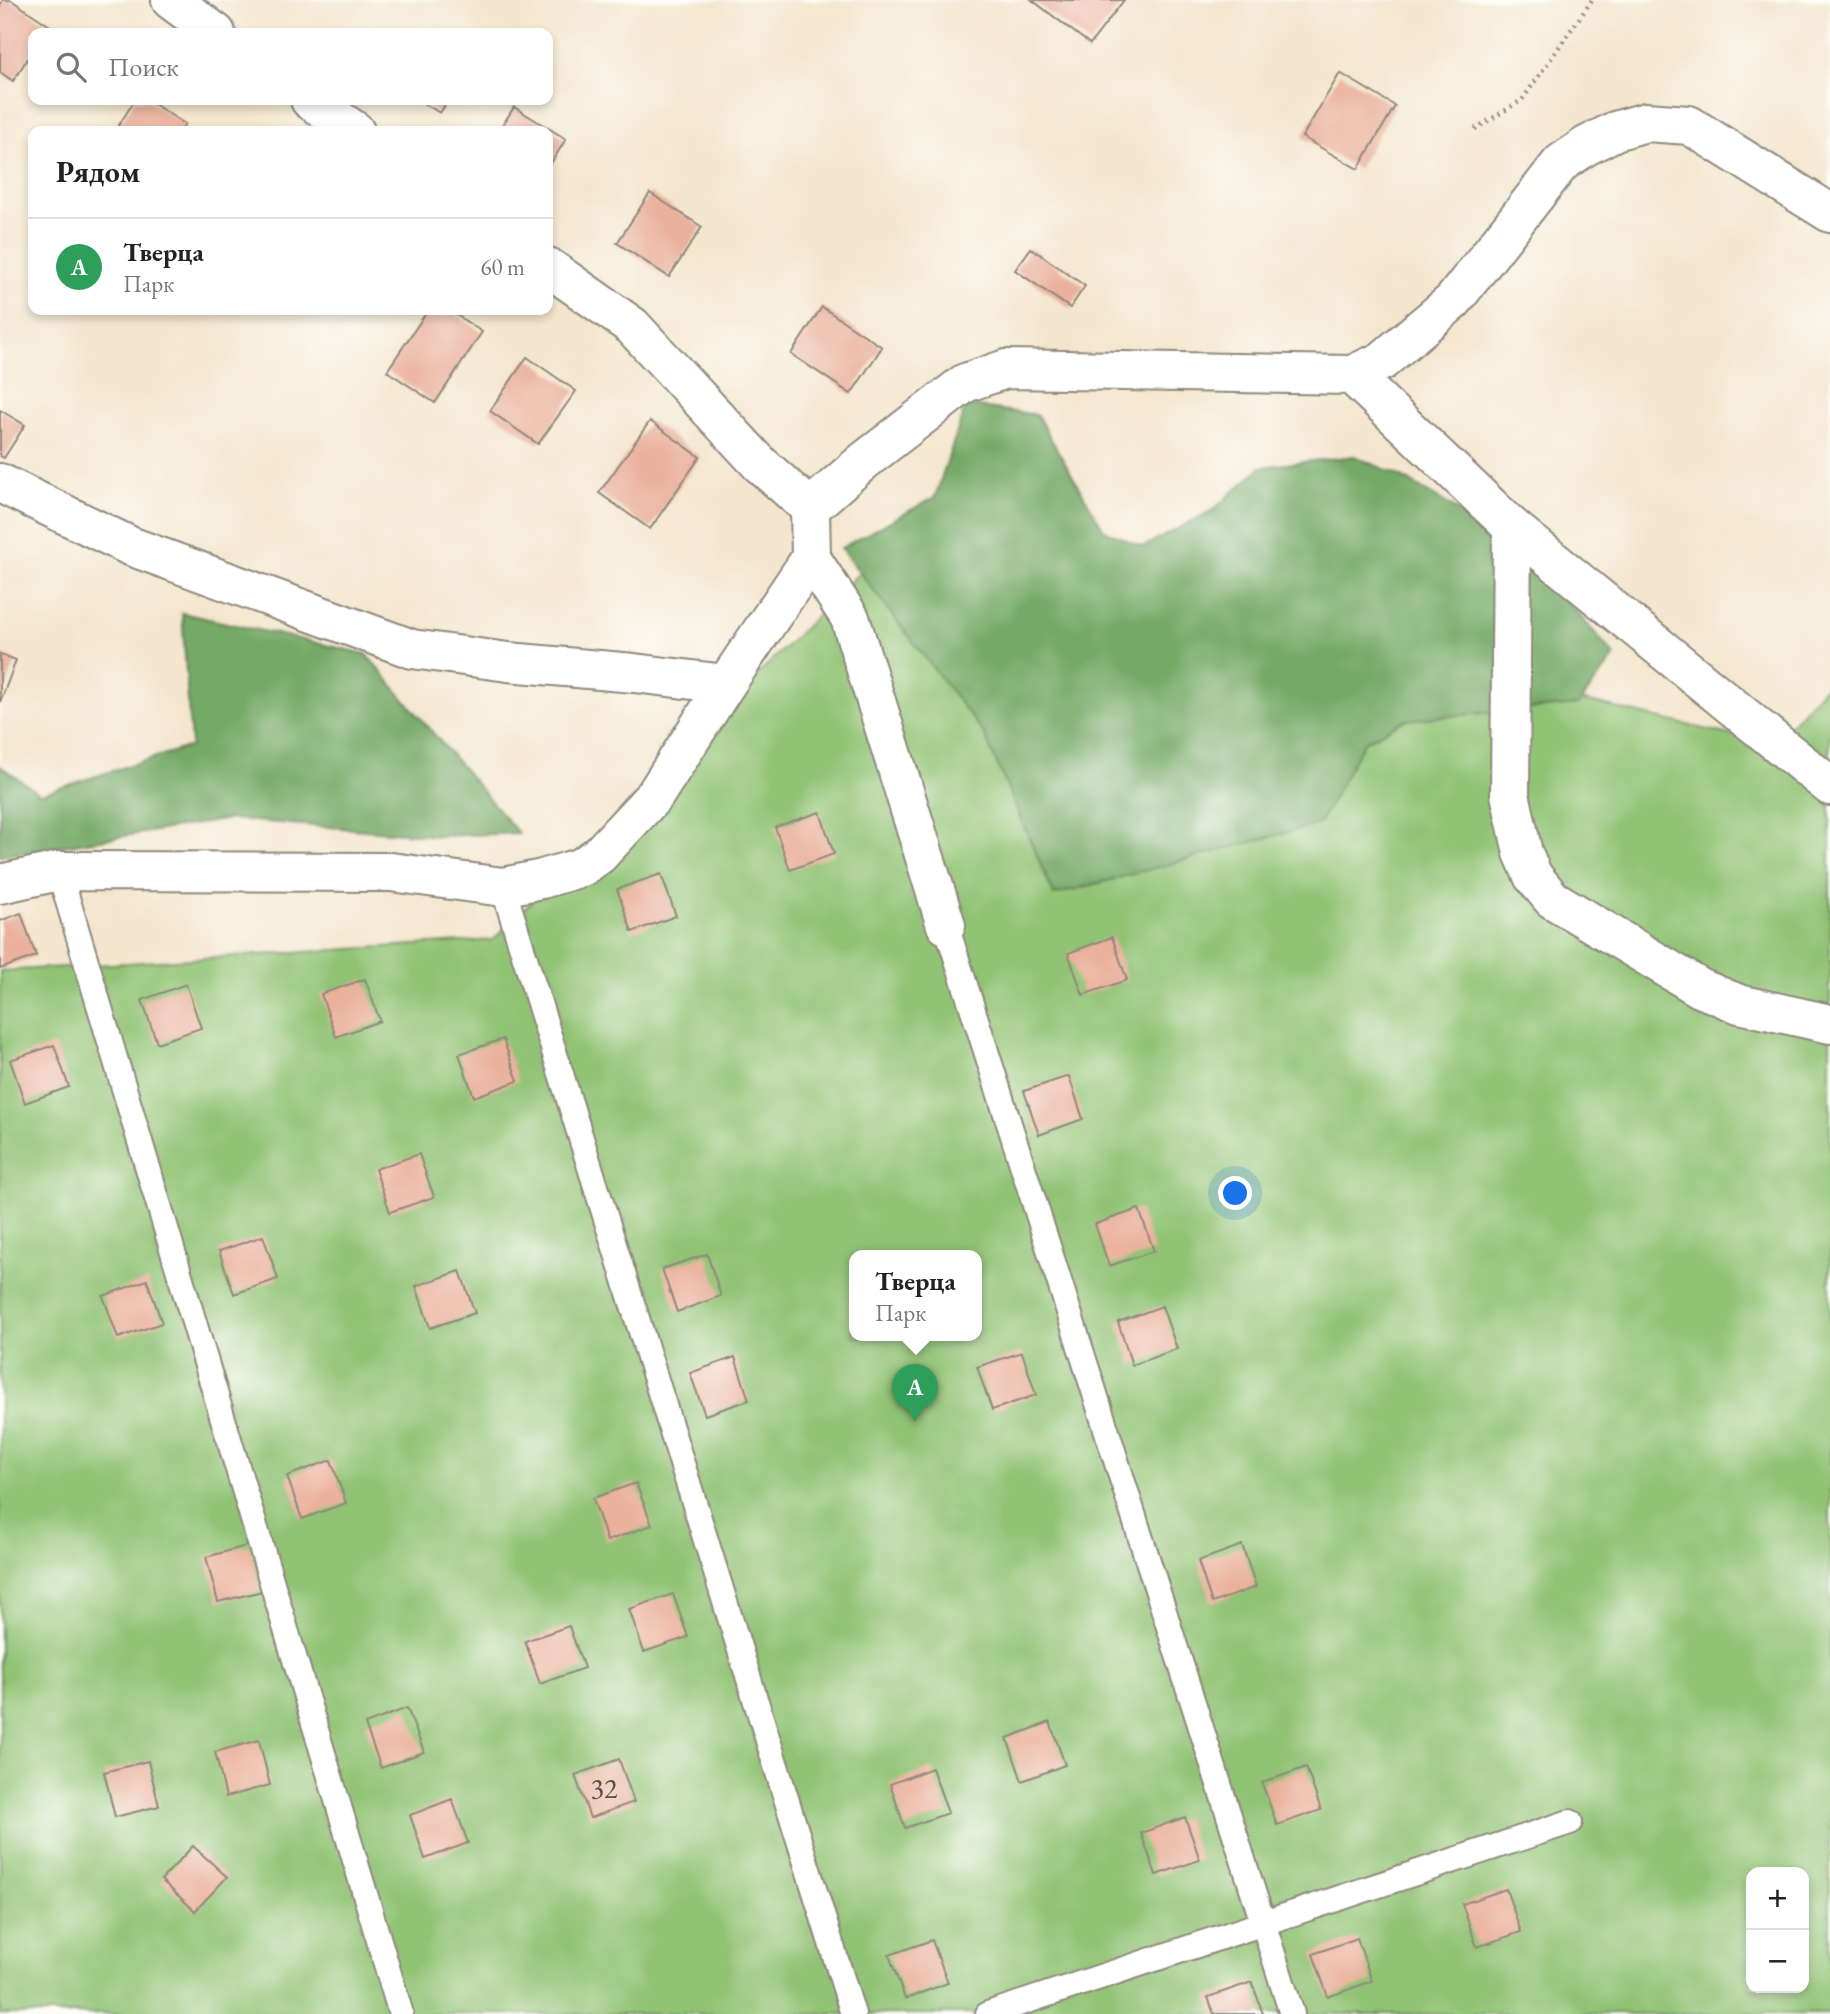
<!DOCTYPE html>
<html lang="ru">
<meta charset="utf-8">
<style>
:root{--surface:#fff;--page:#f6f6f6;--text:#222;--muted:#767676;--line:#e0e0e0;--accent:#0f766e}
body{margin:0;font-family:"EB Garamond",serif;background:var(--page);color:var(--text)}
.controls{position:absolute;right:21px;bottom:21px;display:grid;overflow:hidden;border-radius:14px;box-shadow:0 4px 10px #0003}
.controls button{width:63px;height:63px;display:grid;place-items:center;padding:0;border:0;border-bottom:2px solid var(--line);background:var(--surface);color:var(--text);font:35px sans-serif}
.you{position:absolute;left:1236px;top:1194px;width:24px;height:24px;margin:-18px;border:5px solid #fff;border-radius:50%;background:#1a73e8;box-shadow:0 0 0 10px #1a73e833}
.badge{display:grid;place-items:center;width:46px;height:46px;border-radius:50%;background:var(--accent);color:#fff;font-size:23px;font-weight:700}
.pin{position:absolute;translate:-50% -58px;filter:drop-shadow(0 2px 4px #0008)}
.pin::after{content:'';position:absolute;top:37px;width:24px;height:21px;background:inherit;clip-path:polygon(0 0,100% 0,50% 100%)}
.popup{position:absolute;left:849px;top:1250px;width:133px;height:91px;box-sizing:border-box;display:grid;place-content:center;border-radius:14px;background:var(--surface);filter:drop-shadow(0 2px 5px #0005);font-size:23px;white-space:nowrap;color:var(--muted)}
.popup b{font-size:26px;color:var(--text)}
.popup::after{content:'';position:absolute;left:50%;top:100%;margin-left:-14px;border:14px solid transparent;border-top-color:var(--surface)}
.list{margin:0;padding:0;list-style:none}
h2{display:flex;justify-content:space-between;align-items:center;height:91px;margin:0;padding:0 28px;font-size:30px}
h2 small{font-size:23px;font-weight:400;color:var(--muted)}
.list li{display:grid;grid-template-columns:46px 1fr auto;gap:21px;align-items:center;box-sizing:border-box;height:98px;padding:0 28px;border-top:2px solid var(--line)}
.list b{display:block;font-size:26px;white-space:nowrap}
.list p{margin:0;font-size:23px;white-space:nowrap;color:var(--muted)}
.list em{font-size:23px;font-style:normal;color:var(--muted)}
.icon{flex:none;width:38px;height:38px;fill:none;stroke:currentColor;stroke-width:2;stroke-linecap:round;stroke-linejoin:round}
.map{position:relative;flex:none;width:1830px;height:2014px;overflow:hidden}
.search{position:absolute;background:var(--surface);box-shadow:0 4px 10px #0003;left:28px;top:28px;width:525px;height:77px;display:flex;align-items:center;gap:18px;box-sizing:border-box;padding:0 24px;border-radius:14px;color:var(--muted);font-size:26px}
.panel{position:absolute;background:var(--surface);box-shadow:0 4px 10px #0003;left:28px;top:126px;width:525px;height:189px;border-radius:14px}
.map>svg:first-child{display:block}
.green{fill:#91c374;stroke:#5e7750;stroke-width:2;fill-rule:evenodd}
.forest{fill:#74a966;stroke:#506a48;stroke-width:2}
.building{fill:#eab19c}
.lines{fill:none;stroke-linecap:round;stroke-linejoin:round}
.lane-casing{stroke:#90887c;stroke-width:28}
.street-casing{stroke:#90887c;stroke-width:42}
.path{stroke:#90887c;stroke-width:4.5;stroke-dasharray:2 5;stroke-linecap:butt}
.lane{stroke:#fff;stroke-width:24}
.street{stroke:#fff;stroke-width:38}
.labels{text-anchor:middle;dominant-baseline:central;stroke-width:5;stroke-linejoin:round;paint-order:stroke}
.number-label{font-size:28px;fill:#5b4c47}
</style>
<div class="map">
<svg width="1830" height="2014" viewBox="0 0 1830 2014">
<rect width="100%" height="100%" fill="#fdfcf7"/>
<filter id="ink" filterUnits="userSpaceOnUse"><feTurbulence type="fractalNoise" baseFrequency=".0143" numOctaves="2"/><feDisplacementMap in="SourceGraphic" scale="14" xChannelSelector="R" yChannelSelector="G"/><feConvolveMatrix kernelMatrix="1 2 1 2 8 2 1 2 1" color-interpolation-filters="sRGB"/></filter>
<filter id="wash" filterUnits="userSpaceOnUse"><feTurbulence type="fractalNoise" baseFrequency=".00686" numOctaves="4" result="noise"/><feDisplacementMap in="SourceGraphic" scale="28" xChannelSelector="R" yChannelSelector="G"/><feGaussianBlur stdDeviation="1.57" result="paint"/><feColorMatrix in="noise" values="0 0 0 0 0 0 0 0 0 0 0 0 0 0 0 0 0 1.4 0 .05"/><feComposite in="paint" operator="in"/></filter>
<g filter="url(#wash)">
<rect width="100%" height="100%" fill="#f4e6ce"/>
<!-- green -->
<path class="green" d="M 893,539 L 1773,745 L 1830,681 L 1830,2014 L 0,2014 L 0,971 L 493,940 ZM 854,1256 L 976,1256 L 976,1336 L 854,1336 ZM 1751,1872 L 1804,1872 L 1804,1988 L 1751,1988 Z"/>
<!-- forest -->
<g class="forest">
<polygon points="966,405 1037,415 1104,530 1143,547 1213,510 1261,467 1354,456 1400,476 1520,547 1615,656 1578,705 1405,720 1364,742 1319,824 1054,895 984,734 841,548 935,497"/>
<polygon points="182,613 366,654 518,833 440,836 229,819 0,856 0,766 40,794 191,746"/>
</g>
<g id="blocks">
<!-- building -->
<g class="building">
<polygon points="3,0 11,0 50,26 45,33 33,33 33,50 13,81 0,72 0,5"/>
<polygon points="1032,0 1124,0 1090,44"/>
<polygon points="1340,73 1395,106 1358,169 1302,137"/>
<polygon points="135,100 147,100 185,124 180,131 115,131"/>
<polygon points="418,100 448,100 440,113"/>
<polygon points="514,107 566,139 548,168 548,131 499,131"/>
<polygon points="650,193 702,227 669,277 617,243"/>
<polygon points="1031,248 1085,286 1070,308 1015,270"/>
<polygon points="822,307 882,347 851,394 791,354"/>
<polygon points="428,310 449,310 482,332 435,403 387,371"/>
<polygon points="527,357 576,391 538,444 490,411"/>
<polygon points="0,410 25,425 4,458 0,456"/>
<polygon points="650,421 700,457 650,529 599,493"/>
<polygon points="0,654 16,660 0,703"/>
<polygon points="820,812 834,854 790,870 775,827"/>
<polygon points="661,874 676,916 632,932 617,889"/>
<polygon points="21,913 36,956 0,969 0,921"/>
<polygon points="1112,937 1127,980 1083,995 1068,953"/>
<polygon points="365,979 380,1021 336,1037 321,994"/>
<polygon points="186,984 201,1028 157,1043 142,1000"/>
<polygon points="503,1039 518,1081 474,1097 459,1054"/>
<polygon points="54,1045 69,1087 25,1103 10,1060"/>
<polygon points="1069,1076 1083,1119 1039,1135 1024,1091"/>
<polygon points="419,1154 434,1197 390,1212 375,1169"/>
<polygon points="1139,1209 1154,1251 1109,1266 1095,1224"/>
<polygon points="263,1236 278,1279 234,1294 219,1251"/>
<polygon points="707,1254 721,1296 677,1312 662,1269"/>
<polygon points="460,1271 475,1313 430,1328 416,1286"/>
<polygon points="147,1280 162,1323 118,1338 103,1296"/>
<polygon points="1162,1306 1177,1349 1132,1365 1118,1322"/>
<polygon points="1022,1352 1036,1395 992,1410 977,1367"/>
<polygon points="735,1357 749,1400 705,1415 690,1373"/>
<polygon points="331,1460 346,1503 302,1519 287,1476"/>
<polygon points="636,1483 652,1525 607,1541 593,1498"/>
<polygon points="250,1545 262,1591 218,1602 206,1557"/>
<polygon points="1242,1545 1256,1587 1212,1603 1198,1561"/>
<polygon points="673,1594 688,1637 644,1652 629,1609"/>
<polygon points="569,1626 584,1668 540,1684 525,1641"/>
<polygon points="407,1708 424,1752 381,1768 365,1724"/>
<polygon points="1050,1722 1065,1765 1022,1781 1007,1738"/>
<polygon points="259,1740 270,1785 226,1797 215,1752"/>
<polygon points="619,1759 634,1802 590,1818 575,1775"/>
<polygon points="148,1761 159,1806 115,1817 104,1772"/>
<polygon points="1306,1767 1321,1810 1277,1825 1262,1783"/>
<polygon points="932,1768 948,1813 905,1828 890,1784"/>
<polygon points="452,1799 468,1843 425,1859 410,1815"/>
<polygon points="1185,1817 1200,1860 1156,1875 1141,1833"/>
<polygon points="193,1846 227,1877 195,1911 161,1880"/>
<polygon points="1506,1889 1521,1932 1477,1947 1462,1904"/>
<polygon points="1357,1938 1372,1981 1328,1997 1313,1954"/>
<polygon points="932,1940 948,1983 905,1999 889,1955"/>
<polygon points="1252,1982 1263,2014 1214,2014 1208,1997"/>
</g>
</g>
</g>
<g filter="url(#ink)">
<use href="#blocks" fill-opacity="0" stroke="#90887c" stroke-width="2"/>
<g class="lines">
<defs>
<g id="lane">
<polyline points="59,871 401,2014"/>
<polyline points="503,887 853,2014"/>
<polyline points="946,925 1292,2014"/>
<polyline points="988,2014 1570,1822"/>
</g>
<g id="street">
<polyline points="171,0 216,33"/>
<polyline points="310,100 355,131"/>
<polyline points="548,267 632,326 760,464 810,508"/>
<polyline points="1352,375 1382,361 1453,301 1561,163 1586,146 1615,131 1646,122 1689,125 1830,213"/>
<polyline points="0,483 130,546 412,649 508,662 634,673 726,684"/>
<polyline points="1512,527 1830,786"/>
<polyline points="811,558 810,508 864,461 965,383 1006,369 1352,375 1512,527 1510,794 1523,853 1533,876 1552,899 1700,988 1739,1004 1830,1024"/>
<polyline points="0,884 59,871 391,872 503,887 542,879 582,867 599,855 655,795 726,684 811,558 850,618 946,925"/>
</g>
</defs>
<!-- lane casing -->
<use href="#lane" class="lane-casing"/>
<!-- street casing -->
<use href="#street" class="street-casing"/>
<!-- path -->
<polyline class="path" points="1475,129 1522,100 1592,0"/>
<!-- lane -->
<use href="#lane" class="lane"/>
<!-- street -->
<use href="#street" class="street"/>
</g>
</g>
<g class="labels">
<!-- number labels -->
<g class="number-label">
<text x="604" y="1788">32</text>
</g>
</g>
</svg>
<div class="controls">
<button>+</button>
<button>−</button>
</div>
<div class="you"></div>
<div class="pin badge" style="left:915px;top:1422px;background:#2e9e5b">A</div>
<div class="popup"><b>Тверца</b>Парк</div>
<div class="search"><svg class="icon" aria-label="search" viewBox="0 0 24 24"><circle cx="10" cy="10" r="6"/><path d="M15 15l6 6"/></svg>Поиск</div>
<section class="panel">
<h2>Рядом<small></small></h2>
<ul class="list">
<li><span class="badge" style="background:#2e9e5b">A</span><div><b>Тверца</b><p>Парк</p></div><em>60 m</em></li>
</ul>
</section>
</div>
